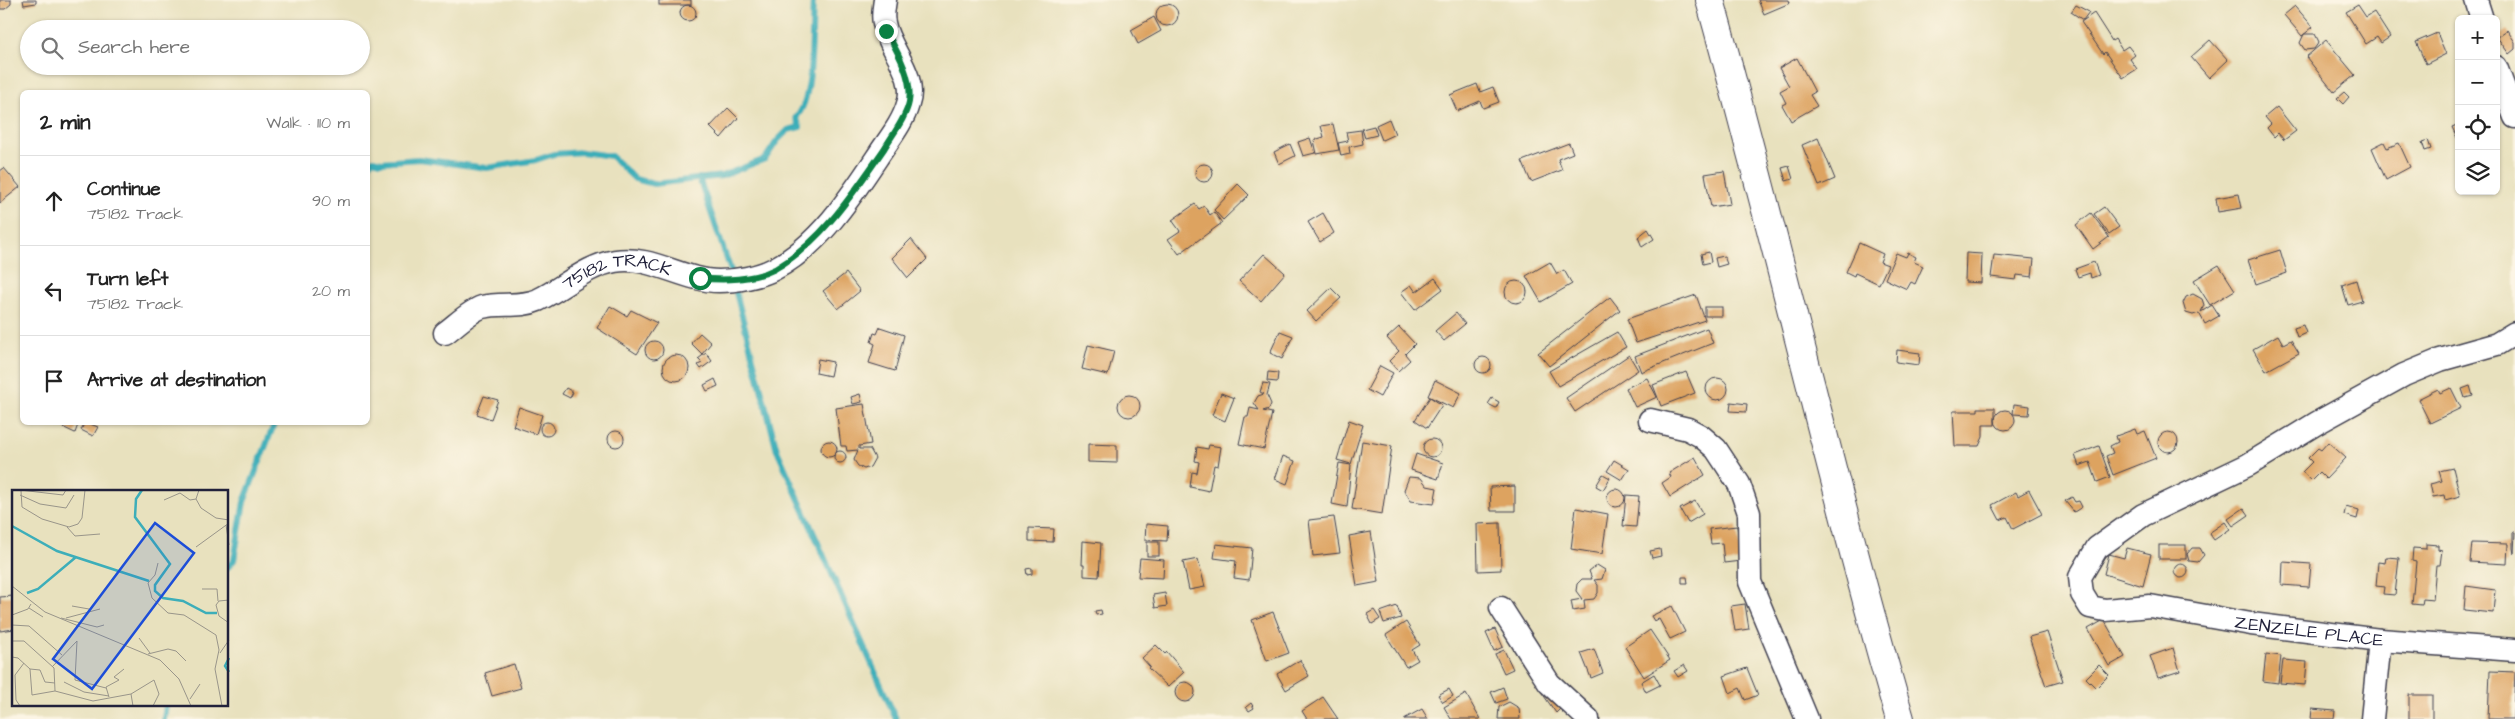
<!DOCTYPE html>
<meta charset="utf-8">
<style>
:root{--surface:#fff;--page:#f6f6f6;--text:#222;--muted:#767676;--line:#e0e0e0}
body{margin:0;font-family:"Architects Daughter",sans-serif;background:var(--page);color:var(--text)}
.controls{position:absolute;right:15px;top:15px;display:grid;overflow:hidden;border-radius:8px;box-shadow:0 1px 4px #0004}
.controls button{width:45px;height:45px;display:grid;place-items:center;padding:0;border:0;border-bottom:1px solid var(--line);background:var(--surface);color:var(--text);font:25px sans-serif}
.stop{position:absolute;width:15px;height:15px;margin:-11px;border:4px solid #0b8043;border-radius:50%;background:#fff}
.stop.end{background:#0b8043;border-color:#fff;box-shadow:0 1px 5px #0008}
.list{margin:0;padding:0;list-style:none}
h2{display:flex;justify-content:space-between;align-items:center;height:65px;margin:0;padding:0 20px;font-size:21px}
h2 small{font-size:16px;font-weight:400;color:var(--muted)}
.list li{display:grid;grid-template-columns:32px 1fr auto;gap:15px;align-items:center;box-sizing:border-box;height:90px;padding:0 20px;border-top:1px solid var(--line)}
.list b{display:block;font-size:19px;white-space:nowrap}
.list p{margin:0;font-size:16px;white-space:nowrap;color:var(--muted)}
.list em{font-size:16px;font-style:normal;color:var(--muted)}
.icon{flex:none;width:28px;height:28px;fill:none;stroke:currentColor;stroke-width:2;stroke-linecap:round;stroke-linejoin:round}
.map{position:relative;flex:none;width:2515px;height:719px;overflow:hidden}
.search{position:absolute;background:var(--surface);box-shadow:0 1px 4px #0004;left:20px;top:20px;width:350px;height:55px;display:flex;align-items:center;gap:12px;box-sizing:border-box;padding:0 18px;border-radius:28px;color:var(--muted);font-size:19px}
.panel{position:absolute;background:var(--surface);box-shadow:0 1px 4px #0004;left:20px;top:90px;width:350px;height:335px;border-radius:8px}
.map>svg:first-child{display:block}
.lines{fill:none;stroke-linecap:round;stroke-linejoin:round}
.stream{stroke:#3daeb9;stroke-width:6}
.building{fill:#dda361}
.minor-casing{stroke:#403f4f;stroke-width:25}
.tertiary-casing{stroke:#403f4f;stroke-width:30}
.minor{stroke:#fff;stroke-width:22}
.tertiary{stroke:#fff;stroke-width:28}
.route{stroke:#0b8043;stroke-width:6}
.labels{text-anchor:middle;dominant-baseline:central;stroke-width:5;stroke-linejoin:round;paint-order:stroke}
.street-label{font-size:18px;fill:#22223b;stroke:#fcf5e5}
.inset-river{fill:none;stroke:#3daeb9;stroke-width:2.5}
.inset-road{fill:none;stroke:#99958a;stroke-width:1}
.view{fill:#1d4ed8;fill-opacity:0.15;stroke:#1d4ed8;stroke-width:2.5}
.inset-edge{fill:none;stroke:#22223b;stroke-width:2.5}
</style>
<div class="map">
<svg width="2515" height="719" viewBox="0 0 2515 719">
<rect width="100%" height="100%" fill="#fcf5e5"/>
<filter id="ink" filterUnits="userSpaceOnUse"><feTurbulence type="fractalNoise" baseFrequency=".02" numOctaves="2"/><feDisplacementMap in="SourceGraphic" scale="10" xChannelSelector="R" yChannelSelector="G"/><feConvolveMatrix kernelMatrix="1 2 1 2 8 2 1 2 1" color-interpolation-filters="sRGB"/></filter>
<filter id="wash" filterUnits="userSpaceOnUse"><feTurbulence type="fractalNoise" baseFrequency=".0096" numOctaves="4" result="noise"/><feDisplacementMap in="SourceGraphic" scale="20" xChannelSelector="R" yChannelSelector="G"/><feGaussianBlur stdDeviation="1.12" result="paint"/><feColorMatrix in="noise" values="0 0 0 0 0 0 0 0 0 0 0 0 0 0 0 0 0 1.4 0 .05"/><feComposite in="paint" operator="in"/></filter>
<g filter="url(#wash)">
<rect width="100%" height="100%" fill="#e8e1be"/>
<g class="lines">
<!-- stream -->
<g class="stream">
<path d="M 368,164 L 373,160 L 381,162 L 419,159 L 487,168 L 536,160 L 554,154 L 582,152 L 611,156 L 635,179 L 654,184 L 722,176 L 765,159 L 777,141 L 788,130 L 800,127 L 796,117 C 815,100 811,27 813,0"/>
<polyline points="699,178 731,271"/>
<polyline points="734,285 777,450 896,719"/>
<polyline points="228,567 234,560 244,502 275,422"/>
<polyline points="164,719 166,705"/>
</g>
</g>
<g id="blocks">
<!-- building -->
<g class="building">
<polygon points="0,0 11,0 11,4 5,9 0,9"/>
<polygon points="23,0 36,0 36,3 24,5"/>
<rect x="659" y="0" width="32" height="5"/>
<polygon points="1758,0 1789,0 1790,3 1764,14"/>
<circle cx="1167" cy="15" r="11"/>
<polygon points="2076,5 2089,12 2083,20 2071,12"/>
<polygon points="2358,5 2366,17 2374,12 2390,37 2381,43 2377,37 2366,44 2346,12"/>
<circle cx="688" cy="13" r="8"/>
<polygon points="2295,6 2313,27 2302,36 2284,15"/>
<polygon points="2094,13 2112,41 2115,39 2122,50 2128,46 2135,55 2130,59 2137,69 2123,78 2105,52 2103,54 2081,22"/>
<polygon points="1154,17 1161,31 1138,44 1131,30"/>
<polygon points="2507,30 2515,42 2515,49 2509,54 2497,37"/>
<polygon points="2437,33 2446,54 2426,64 2416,42"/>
<polygon points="2304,34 2315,34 2319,42 2314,49 2305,50 2300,43"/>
<polygon points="2210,40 2228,60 2209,78 2191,57"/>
<polygon points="2326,40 2355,75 2334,92 2306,57"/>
<polygon points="1797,58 1815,92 1810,95 1817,106 1791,121 1782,105 1786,103 1780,91 1789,86 1779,68"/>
<polygon points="1477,84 1480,92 1493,87 1499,102 1483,108 1480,101 1457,111 1450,95"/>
<polygon points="2344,92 2349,97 2343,104 2337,98"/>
<polygon points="2277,107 2296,131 2284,140 2278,133 2274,137 2267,128 2271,124 2265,117"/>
<polygon points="728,108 738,118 721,138 710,127"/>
<polygon points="1389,119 1395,134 1382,140 1376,125"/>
<polygon points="1333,124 1339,150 1317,154 1314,140 1324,137 1321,126"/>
<polygon points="2459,124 2459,142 2452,127"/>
<polygon points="1374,126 1377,135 1365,138 1362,129"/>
<polygon points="1361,130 1363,144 1349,147 1350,154 1341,156 1338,143 1348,141 1346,132"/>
<polygon points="1310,138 1315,153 1303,156 1298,142"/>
<polygon points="1818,138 1835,179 1819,186 1802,145"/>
<polygon points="2428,140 2431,149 2425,151 2422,142"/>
<polygon points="2384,142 2387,148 2399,143 2410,167 2386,180 2372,148"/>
<polygon points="1569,143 1573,153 1558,159 1562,170 1531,182 1522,161"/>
<polygon points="1290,144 1295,156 1279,164 1274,152"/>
<circle cx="1204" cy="173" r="9"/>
<polygon points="1789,166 1793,179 1786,181 1782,168"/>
<polygon points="4,168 20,187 0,203 0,171"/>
<polygon points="1724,171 1730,204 1711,207 1705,174"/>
<polygon points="1238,184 1249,195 1223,220 1214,210"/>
<polygon points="2239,194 2242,208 2218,212 2216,198"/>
<polygon points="1195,204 1199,209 1204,206 1210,215 1214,212 1222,223 1179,254 1168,239 1180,231 1172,220"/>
<polygon points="2104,207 2119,227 2109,234 2094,214"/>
<polygon points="1323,213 1334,233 1320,242 1308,222"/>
<polygon points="2091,213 2109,237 2093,249 2076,225"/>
<polygon points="1648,229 1654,239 1642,247 1638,237"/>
<polygon points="911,239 927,259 908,278 892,258"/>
<polygon points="1859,243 1883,254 1880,262 1888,265 1879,284 1855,273 1854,276 1846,272"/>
<polygon points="2280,250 2287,273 2256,284 2248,260"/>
<polygon points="1709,252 1711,262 1703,264 1701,254"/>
<polygon points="1896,253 1906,257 1908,253 1916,257 1914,262 1923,266 1915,284 1911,282 1907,289 1885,279"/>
<polygon points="1966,253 1982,254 1981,283 1965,282"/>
<polygon points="1264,254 1285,273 1261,301 1239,281"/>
<polygon points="1994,255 2034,259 2032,277 2017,275 2016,280 1991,277"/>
<polygon points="1724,256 1727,264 1717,267 1715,258"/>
<polygon points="1550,262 1557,274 1564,270 1572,284 1541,302 1526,276"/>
<polygon points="2094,262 2099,275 2091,278 2090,273 2078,277 2075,269"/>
<polygon points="2219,265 2235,290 2210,305 2194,280"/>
<polygon points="846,273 860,291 838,309 823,291"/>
<polygon points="1435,278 1443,289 1415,310 1401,292 1411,285 1416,292"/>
<polygon points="2356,280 2362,301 2348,305 2342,285"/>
<circle cx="1516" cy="292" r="11"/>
<polygon points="1331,288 1341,298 1316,321 1307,311"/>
<polygon points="2193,294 2202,299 2204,305 2201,312 2212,305 2219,316 2205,324 2199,313 2193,315 2186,313 2183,303 2186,297"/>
<polygon points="1696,295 1705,320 1636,343 1627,319"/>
<polygon points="1610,297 1620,310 1549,366 1538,353"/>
<polygon points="610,306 627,316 631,310 657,323 637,354 597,328"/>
<rect x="1705" y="307" width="17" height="9"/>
<polygon points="1456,313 1465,324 1444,341 1435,331"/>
<polygon points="2303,325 2306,333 2297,337 2294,328"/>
<polygon points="880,327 904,335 895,371 869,363 875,344 871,342 874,333 877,334"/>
<polygon points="1399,327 1415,344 1405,354 1410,360 1398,371 1389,361 1399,351 1387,338"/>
<polygon points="1707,328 1713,343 1641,372 1635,356"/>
<polygon points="1280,331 1293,336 1282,359 1270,353"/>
<polygon points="1617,332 1626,347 1558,386 1549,371"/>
<polygon points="700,333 711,343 702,354 691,343"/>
<polygon points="2278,335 2283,344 2291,340 2299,353 2266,371 2253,349"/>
<circle cx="654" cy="350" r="9"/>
<polygon points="1088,345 1114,351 1108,375 1082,369"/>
<polygon points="1897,350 1920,353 1919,365 1896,362"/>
<polygon points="706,353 712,361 701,369 698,365 702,363 698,359"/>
<circle cx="676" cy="368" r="13"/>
<polygon points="1629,355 1638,370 1575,412 1566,398"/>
<circle cx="1483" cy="365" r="8"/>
<polygon points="818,359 833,362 830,376 816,373"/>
<polygon points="1380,366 1393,373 1380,397 1367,390"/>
<polygon points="1268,372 1278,373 1277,382 1267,381"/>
<polygon points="1686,372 1695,393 1661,406 1653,385"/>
<circle cx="1717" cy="389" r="11"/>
<polygon points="1647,378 1657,397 1635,407 1626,388"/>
<polygon points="715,379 718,386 707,391 704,385"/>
<polygon points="1435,380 1461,393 1453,408 1428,396"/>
<polygon points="1263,383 1270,384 1267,395 1271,404 1269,409 1263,411 1272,413 1264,449 1239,444 1245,417 1248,417 1250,408 1259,410 1254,403 1258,396 1264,394 1260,392"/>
<polygon points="2470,386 2473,396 2465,398 2462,389"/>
<polygon points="566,388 573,392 570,398 562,394"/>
<polygon points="2451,388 2461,408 2430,423 2418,399 2438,389 2440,393"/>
<polygon points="1221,393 1234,398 1225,421 1212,415"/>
<polygon points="860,394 862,402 853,404 851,397"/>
<circle cx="1129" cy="406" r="11"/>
<polygon points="484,396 498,400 491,419 477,414"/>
<polygon points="1430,397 1442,405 1427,428 1415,420"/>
<polygon points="1492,398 1499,402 1496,408 1488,404"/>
<polygon points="1731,402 1747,404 1746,412 1730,411"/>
<polygon points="864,404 871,444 859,446 859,449 870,449 875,458 870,467 864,469 858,466 854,460 858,450 847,451 846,446 841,446 836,408"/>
<polygon points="2014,404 2030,406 2029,415 2013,414"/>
<polygon points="519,407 542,415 536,434 513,426"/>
<polygon points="1978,408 1995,408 1995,425 1983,425 1983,437 1979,446 1955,446 1953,411 1978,411"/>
<circle cx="2005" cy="420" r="10"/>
<polygon points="1349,420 1363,425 1351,464 1337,460"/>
<circle cx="547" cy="429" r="7"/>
<polygon points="52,422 79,422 75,433"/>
<polygon points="85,422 98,427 93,436 81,430"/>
<polygon points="2135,429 2137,434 2145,431 2156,458 2113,475 2106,456 2113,453 2110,446 2118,442 2116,436"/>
<circle cx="616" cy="439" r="8"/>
<circle cx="2168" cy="442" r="10"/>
<circle cx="1432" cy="448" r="9"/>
<polygon points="1362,441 1392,446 1382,514 1352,509"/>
<circle cx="829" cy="449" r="8"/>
<polygon points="2328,442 2346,458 2326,479 2319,472 2311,480 2302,472 2312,462 2308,458 2318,448 2321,450"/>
<polygon points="1088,444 1117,445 1117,463 1088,462"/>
<polygon points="1209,445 1221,447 1218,466 1214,465 1209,491 1190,487 1192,472 1197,473 1199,462 1195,461 1197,447 1208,449"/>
<polygon points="2099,446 2110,477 2097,482 2090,462 2079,466 2075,455"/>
<circle cx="840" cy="457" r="6"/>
<polygon points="1416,454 1443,463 1438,479 1411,470"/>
<polygon points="1283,456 1295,461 1287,484 1275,479"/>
<polygon points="1695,457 1705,475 1670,497 1662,483 1671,477 1669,473"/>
<polygon points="1614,460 1629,469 1622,480 1607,471"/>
<polygon points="1339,463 1351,465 1347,507 1332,504"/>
<polygon points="2453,468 2460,496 2445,500 2444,495 2433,497 2430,484 2442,481 2439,471"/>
<polygon points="1603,474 1610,478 1603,490 1596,486"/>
<polygon points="1409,477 1421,478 1427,486 1437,488 1434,504 1411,501 1404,490"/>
<polygon points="1515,486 1515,511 1491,511 1490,487"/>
<circle cx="1616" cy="498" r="9"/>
<polygon points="2029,490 2042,514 2013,529 2007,517 2000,520 1992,505 2016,492 2018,496"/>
<polygon points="1626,495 1639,496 1636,527 1623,526"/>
<polygon points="2072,497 2075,502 2079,501 2082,507 2074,512 2065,501"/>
<polygon points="1695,501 1703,514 1688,523 1680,509"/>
<polygon points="2346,506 2359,510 2357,519 2344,515"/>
<polygon points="1576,508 1608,514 1602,554 1571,549"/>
<polygon points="2244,508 2249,515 2233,526 2228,519"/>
<polygon points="1334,517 1340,553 1313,556 1309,520"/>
<polygon points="2225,522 2230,529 2214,540 2209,533"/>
<polygon points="1500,523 1501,570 1478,571 1477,524"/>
<polygon points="1146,524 1168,526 1167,541 1145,540"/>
<polygon points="1737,526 1741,561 1724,563 1722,543 1711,544 1709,529"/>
<polygon points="1029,528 1054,529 1053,542 1029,541"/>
<polygon points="1371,532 1379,582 1357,586 1349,536"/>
<polygon points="2513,532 2515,532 2514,554 2513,548"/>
<polygon points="1083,541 1101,543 1099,577 1084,576 1084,565 1082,565"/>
<rect x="1147" y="542" width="12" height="14"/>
<polygon points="2472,543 2508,544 2507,564 2470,562"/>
<polygon points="1216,544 1252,548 1249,580 1234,578 1236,561 1214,558"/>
<polygon points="2426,544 2438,545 2438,549 2442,550 2440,565 2436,565 2433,600 2423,599 2422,605 2412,604 2416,562 2412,561 2413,548 2426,549"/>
<rect x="2159" y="545" width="27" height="14"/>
<polygon points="2127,548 2151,554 2143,586 2104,574 2109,554 2124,558"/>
<polygon points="2192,548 2200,548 2204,555 2198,562 2189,561 2187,554"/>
<polygon points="1660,549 1661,556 1652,558 1650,551"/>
<polygon points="2386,557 2399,558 2395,595 2383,594 2384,587 2376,586 2378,562 2385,563"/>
<polygon points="1140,558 1164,560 1163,578 1138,577"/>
<polygon points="1198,559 1205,587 1189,590 1183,562"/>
<polygon points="2283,562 2311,564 2309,587 2282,585"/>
<circle cx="2181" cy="571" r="7"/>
<polygon points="1597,565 1605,570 1602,579 1594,580 1598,585 1598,593 1594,599 1584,600 1585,609 1573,611 1571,601 1582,599 1576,591 1577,584 1582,579 1592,579 1589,571"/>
<polygon points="1032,568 1032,574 1027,575 1026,569"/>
<polygon points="1682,577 1687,577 1688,583 1682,583"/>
<polygon points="2466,586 2495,590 2493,613 2464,610"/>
<polygon points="1165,593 1167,606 1155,608 1153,595"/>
<polygon points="14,596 14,629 0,631 0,597"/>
<polygon points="1745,604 1749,629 1735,631 1731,606"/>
<polygon points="1397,606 1401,618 1384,623 1380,612"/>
<polygon points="1672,606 1685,632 1670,639 1659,619 1654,621 1651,616"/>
<polygon points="1101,610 1102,614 1096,615 1095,611"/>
<polygon points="1374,610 1380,619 1372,624 1367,614"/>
<polygon points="1273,612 1289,653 1267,661 1252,620"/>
<polygon points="2104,620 2125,657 2109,666 2088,629"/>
<polygon points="1406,622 1420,645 1412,650 1418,660 1406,667 1386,635"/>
<polygon points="1495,629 1503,647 1494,651 1486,633"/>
<polygon points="1650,630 1670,660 1644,677 1625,647"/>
<polygon points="2047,632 2063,681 2046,686 2029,637"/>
<polygon points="1156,645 1165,654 1167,652 1184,672 1168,687 1148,668 1150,667 1142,658"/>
<polygon points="2173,648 2180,671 2158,678 2150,656"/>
<polygon points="1594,649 1603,673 1591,678 1581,653"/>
<polygon points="1504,650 1513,669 1504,673 1495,654"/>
<polygon points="2266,654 2281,656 2278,683 2263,681"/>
<polygon points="1300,660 1309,676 1286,690 1277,674"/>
<polygon points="2283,660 2307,662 2305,685 2280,683"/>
<polygon points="514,664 521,688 492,696 485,673"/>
<polygon points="1684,665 1688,671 1678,677 1674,671"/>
<polygon points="2099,665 2109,675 2096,688 2086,678"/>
<polygon points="1747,668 1758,695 1745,700 1740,688 1730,693 1724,676"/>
<polygon points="2490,671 2515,672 2513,719 2488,719"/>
<polygon points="1654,674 1660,685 1646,692 1641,682"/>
<circle cx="1185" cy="692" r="10"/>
<polygon points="1503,687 1507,699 1496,703 1491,692"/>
<polygon points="1449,689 1453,696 1443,702 1438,695"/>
<polygon points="1548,689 1561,708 1556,713 1542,693"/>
<polygon points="1466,694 1480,719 1451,719 1444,707"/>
<rect x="2409" y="695" width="23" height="24"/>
<polygon points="1323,697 1338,719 1307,719 1302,711"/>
<polygon points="1509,702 1519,708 1520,719 1498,719 1499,707"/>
<polygon points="1251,703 1254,708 1249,711 1246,707"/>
<polygon points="1422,709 1428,719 1404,719"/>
<polygon points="2312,709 2335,711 2334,719 2311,719"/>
</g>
</g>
</g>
<g filter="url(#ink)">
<use href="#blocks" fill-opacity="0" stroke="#403f4f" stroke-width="1"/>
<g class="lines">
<defs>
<g id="minor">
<polyline points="2476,0 2482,19"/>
<polyline points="2496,67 2515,117"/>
<path id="s1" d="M 445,333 C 456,325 470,311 482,307 C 501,302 520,308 538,300 C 565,287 586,266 615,261 C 652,255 683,281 719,281 C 735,281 759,277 774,269 C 820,245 852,195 880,153 C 890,138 903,122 908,104 C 918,75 888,49 884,23 C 882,15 884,7 885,0"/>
<path id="s2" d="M 2515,333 L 2497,344 L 2440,360 L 2404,375 L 2317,423 L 2248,465 L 2143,515 L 2097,548 L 2080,577 L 2082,594 L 2090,607 L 2105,610 L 2150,606 L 2251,624 L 2380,640 L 2515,650"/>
<polyline points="1650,420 1688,429 1701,436 1716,449 1739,484 1749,513 1750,582 1807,719"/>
<polyline points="1501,608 1549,683 1588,719"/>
<polyline points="2372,719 2380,640"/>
</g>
<path id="tertiary" d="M 1710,0 C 1777,239 1831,481 1900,719"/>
</defs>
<!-- minor casing -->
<use href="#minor" class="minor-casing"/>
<!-- tertiary casing -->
<use href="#tertiary" class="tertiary-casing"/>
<!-- minor -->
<use href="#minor" class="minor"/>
<!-- tertiary -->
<use href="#tertiary" class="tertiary"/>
</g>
</g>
<g class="lines" filter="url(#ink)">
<!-- route -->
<path class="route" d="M 700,278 C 723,281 754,280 775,269 C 822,242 854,192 884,149 C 892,135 906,118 909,102 C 913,78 897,51 886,31"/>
</g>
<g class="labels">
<!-- street labels -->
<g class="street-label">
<text stroke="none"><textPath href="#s1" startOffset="189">75182 TRACK</textPath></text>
<text stroke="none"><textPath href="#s2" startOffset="760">ZENZELE PLACE</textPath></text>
</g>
</g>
<!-- overview -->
<g transform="translate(12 490)">
<rect width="216" height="216" fill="#e8e1be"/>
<path class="inset-river" d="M 130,0 L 124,9 L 123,27 L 158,74 L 143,95 L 143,101 L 151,108 L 171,111 L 194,123 L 205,123M 0,36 L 45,61 L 137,91M 15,103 L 26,99 L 64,67M 217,168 L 213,176 L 217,182"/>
<path class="inset-road" d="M 8,0 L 51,5 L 54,0M 187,0 L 184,9 L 189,18 L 204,28 L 217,30M 9,1 L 10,17 L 30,29 L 57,37 L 66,34 L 70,28 L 73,0M 8,5 L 28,14 L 54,18 L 62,5M 152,10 L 168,3 L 178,10 L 184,9M 214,35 L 217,55M 55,37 L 63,46 L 88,44M 184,57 L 217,33M 146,73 L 143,85 L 136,93 L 140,108 L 156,123 L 172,125 L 204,145 L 207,160 L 203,179 L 210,216M 0,96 L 33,122 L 148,170 L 167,189 L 179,216M 190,99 L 205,99 L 206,111M 217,110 L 207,111 L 204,115 L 207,126 L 217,133M 60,116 L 77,119M 17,118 L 31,127M 0,125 L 16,119 L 19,114M 49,128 L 85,137 L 92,135M 54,128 L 88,119M 0,135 L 17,136 L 50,165M 127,148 L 138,163M 0,151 L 12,151 L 42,178 L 43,201 L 20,205 L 18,179 L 6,168 L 0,167M 208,163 L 217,150M 136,164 L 156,159 L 164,161 L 174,171M 40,177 L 65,151 L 63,190 L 94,198M 18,179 L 28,180 L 33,192 L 43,193M 52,192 L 72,202 L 97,206M 43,201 L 81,211 L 119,204 L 121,216M 119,204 L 142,190 L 147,204 L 141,216M 97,207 L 94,197 L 107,190 L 102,187 L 112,179M 178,209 L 188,194M 8,216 L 4,210 L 3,185 L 12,173"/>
<path class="view" d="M 143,33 L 182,63 L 80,199 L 41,169 Z"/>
<rect width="216" height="216" class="inset-edge"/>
</g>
</svg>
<div class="controls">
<button>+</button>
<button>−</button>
<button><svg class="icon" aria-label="locate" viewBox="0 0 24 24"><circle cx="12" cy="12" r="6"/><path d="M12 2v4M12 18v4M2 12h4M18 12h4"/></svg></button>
<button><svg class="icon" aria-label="layers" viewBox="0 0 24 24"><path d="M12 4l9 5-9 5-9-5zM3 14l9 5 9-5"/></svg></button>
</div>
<div class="stop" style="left:700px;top:278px"></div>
<div class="stop end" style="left:886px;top:31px"></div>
<div class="search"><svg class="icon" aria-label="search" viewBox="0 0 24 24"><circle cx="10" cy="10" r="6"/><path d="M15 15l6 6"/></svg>Search here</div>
<section class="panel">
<h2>2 min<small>Walk · 110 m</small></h2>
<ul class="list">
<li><svg class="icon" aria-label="ahead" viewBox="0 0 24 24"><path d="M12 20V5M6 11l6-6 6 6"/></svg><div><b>Continue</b><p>75182 Track</p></div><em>90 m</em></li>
<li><svg class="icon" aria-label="left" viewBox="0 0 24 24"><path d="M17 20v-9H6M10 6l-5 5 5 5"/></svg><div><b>Turn left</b><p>75182 Track</p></div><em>20 m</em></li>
<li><svg class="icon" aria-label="arrive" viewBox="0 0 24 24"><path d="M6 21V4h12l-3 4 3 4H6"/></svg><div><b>Arrive at destination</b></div></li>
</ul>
</section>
</div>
